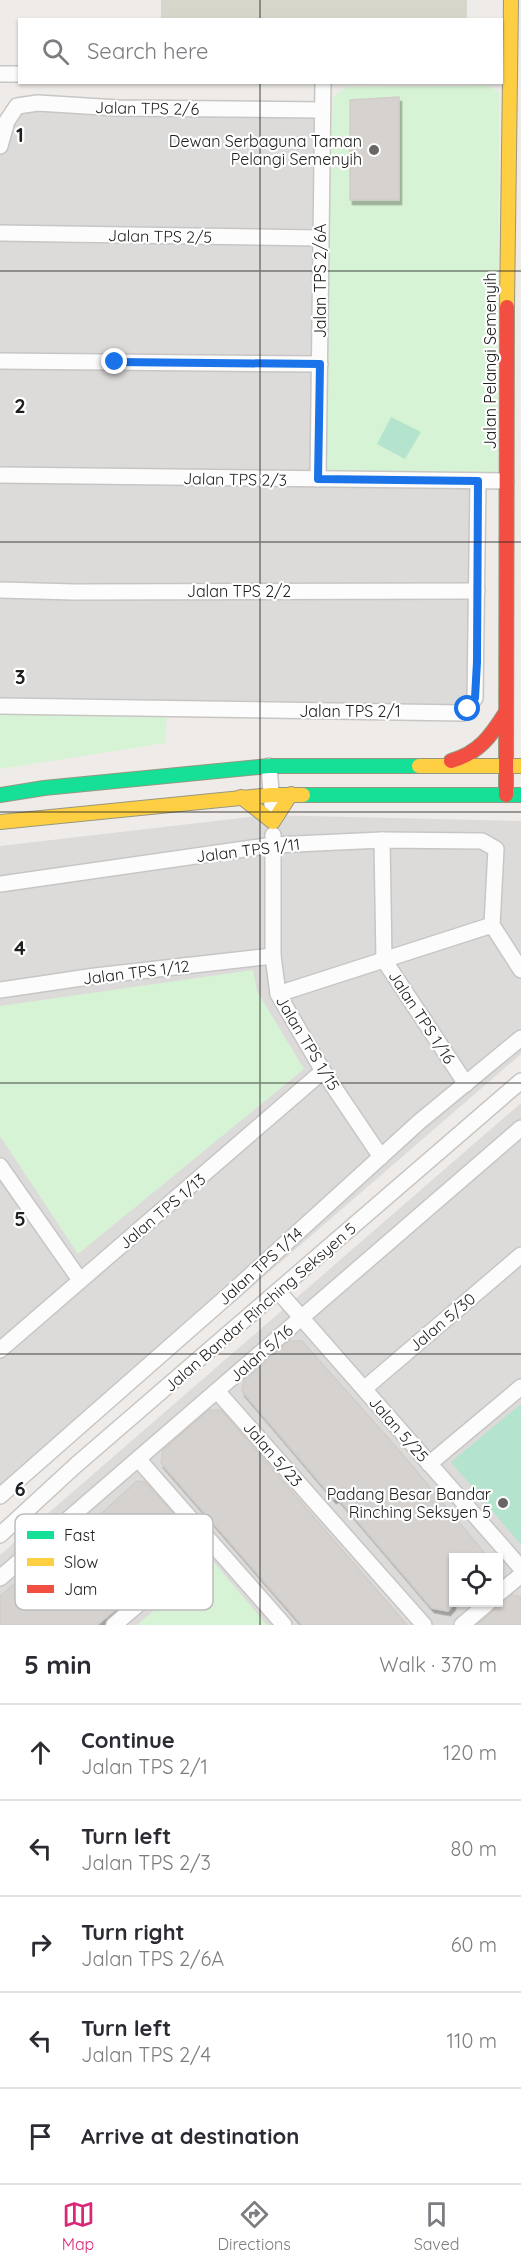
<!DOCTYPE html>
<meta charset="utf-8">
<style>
:root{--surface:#fff;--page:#f2f2f3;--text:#2b2b33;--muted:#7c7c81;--line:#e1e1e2;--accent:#db2777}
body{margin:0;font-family:Quicksand,sans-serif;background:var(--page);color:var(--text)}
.controls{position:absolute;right:18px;bottom:18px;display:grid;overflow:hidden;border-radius:0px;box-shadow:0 2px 4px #0004}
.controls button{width:54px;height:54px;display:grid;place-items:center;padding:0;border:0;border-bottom:2px solid var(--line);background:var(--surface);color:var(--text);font:30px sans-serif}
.stop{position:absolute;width:18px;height:18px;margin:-14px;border:4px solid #1a73e8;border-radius:50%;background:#fff}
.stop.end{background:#1a73e8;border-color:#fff;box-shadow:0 2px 6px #0008}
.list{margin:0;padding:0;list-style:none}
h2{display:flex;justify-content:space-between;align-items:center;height:78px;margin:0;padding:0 24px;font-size:26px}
h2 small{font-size:20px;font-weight:400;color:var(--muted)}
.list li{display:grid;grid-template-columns:39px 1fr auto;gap:18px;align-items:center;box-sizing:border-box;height:96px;padding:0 24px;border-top:2px solid var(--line)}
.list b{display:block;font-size:22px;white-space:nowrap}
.list p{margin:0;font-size:20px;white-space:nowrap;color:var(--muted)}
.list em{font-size:20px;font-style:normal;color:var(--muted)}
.icon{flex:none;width:33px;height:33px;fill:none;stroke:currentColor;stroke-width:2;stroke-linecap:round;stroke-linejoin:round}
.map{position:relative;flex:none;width:521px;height:1625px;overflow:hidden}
.search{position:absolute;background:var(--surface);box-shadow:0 2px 4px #0004;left:18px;right:18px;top:18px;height:66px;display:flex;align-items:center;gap:15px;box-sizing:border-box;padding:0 21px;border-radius:0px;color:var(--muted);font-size:22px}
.sheet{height:558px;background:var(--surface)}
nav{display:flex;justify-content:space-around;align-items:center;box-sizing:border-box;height:84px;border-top:2px solid var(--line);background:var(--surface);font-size:16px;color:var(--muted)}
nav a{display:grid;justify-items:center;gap:3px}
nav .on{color:var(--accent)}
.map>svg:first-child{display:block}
.residential{fill:#dddbda;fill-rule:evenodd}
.construction{fill:#d7d6ca}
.park{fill:#d7f3d5}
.pitch{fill:#b4e4ce}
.building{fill:#d5d2cf;stroke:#d1cdc9;stroke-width:1.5;filter:url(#shadow)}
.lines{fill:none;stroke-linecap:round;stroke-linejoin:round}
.street-casing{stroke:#c7c6c4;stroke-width:18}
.fast-casing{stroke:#979780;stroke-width:16}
.slow-casing{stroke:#979780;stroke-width:16}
.jam-casing{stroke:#979780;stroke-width:16}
.street{stroke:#fcfcfc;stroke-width:15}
.fast{stroke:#16e098;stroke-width:14}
.slow{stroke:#ffcf43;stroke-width:14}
.jam{stroke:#f24e42;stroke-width:14}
.route{stroke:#1a73e8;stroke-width:8}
.grid{fill:none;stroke:#202020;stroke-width:1.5;stroke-opacity:0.55}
.poi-dot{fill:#686766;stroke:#fff;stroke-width:2}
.labels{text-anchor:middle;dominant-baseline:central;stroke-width:4.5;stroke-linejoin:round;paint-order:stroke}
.street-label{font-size:16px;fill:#202020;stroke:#fff}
.poi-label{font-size:16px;fill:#202020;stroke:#fff;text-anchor:end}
.key{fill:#fff;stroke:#bcbcbc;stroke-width:1.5}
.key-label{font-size:16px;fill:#202020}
.grid-label{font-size:20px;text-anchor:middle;font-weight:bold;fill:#202020;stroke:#fff;stroke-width:4.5;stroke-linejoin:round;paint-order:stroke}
</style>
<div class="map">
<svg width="521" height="1625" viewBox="0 0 521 1625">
<defs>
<filter id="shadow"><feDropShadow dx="2.5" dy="4.5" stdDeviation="0" flood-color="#0004"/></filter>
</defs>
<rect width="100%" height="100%" fill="#eeebe8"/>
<!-- residential -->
<g class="residential">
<polygon points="9,108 321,110 318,479 469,481 470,711 0,705 0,133"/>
<polygon points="266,815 521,821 521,1054 0,1505 0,846"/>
<path d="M 521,1103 L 521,1625 L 0,1625 L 0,1555 ZM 454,1558 L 498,1558 L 498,1602 L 454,1602 Z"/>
</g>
<!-- construction -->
<rect class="construction" x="161" y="0" width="306" height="19"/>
<!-- park -->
<g class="park">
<polygon points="488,86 499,92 498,474 323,475 333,97 346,87"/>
<polygon points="0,713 167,715 165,743 0,769"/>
<polygon points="253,970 257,991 304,1069 78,1254 0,1136 0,1006"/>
<polygon points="212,1560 267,1625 137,1625"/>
</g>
<!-- pitch -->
<g class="pitch">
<polygon points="391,417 421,432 405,459 377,444"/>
<polygon points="521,1404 521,1545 451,1462"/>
</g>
<!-- building -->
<g class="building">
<polygon points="399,97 399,200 350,200 350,100"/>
<polygon points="289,1341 302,1341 309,1349 397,1448 488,1557 453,1557 453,1605 448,1611 432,1608 425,1600 337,1497 334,1499 242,1391 244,1381"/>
<polygon points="209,1410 221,1410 234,1425 407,1625 302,1625 161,1463 163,1450"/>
<polygon points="137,1481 145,1482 194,1537 193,1544 97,1625 0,1625 0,1596 14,1584 18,1588 35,1574"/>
<polygon points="512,1595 521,1597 521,1625 477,1625 495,1609 499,1604"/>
</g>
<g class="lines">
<defs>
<g id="street">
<polyline points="0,74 20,74"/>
<polyline points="0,146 7,121 17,106 38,103 118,108 321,110"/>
<polyline points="0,233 320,238"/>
<polyline points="0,361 320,364"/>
<polyline points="0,475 506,481"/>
<polyline points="318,479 323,82"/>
<polyline points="0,590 75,592 477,591"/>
<polyline points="0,706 463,713 475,698 478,481"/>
<polyline points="269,766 272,805"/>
<polyline points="273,835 273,956 278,994 323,1071 381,1157"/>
<polyline points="382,840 384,960 466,1084"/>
<polyline points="0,884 273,845 382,840 482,841 496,849 492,925 521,970"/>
<polyline points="0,990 95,976 273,956"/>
<polyline points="278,994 492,925"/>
<polyline points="0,1166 80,1280"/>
<polyline points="278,1291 521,1568"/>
<polyline points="0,1350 323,1071"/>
<polyline points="364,1389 521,1255"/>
<polyline points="217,1391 424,1625"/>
<polyline points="138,1459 284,1625"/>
<polyline points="429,1464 521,1387"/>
<polyline points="0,1496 231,1293 419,1122 521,1038"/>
<polyline points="0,1535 76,1465 521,1081"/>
<polyline points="0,1578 521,1128"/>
<polyline points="498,1594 521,1575"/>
<polyline points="114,1625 211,1542"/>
<polyline points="462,1625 489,1602"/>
</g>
<g id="fast">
<polyline points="0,795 44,788 269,766 419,766"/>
<polyline points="303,795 521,795"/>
</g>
<g id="slow">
<polyline points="507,307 511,0"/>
<polyline points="419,766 520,766"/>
<polyline points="241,797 273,822 291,794"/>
<polyline points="0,822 271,795 303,795"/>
</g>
<g id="jam">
<path d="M 451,761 C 479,753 491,736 506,712"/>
<polyline points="506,795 507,307"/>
</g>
</defs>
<!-- street casing -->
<use href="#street" class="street-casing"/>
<!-- fast casing -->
<use href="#fast" class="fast-casing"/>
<!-- slow casing -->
<use href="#slow" class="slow-casing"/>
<!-- jam casing -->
<use href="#jam" class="jam-casing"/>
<!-- street -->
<use href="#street" class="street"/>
<!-- fast -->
<use href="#fast" class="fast"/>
<!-- slow -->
<use href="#slow" class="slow"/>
<!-- jam -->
<use href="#jam" class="jam"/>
</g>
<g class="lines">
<!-- route -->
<polyline class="route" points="115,362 320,364 318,479 478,481 477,662 475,698 468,709"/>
</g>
<!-- grid -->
<path class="grid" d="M 260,0 L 260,20M 260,82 L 260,1625M 0,271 L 521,271M 0,542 L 521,542M 0,812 L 521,812M 0,1083 L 521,1083M 0,1354 L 521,1354"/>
<!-- markers -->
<g class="poi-dot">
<circle cx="374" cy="150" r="6"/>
<circle cx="503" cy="1503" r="6"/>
</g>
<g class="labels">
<!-- street labels -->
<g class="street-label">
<text transform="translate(147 108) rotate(1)">Jalan TPS 2/6</text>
<text transform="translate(160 236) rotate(1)">Jalan TPS 2/5</text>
<text transform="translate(320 281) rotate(-90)">Jalan TPS 2/6A</text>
<text transform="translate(490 361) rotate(-90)">Jalan Pelangi Semenyih</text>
<text transform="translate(235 479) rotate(1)">Jalan TPS 2/3</text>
<text x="239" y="591">Jalan TPS 2/2</text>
<text x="350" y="711">Jalan TPS 2/1</text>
<text transform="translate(248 850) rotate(-7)">Jalan TPS 1/11</text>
<text transform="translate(136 972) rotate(-7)">Jalan TPS 1/12</text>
<text transform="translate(422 1017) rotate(57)">Jalan TPS 1/16</text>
<text transform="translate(308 1043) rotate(59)">Jalan TPS 1/15</text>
<text transform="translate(162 1211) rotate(-40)">Jalan TPS 1/13</text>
<text transform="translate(260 1266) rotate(-42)">Jalan TPS 1/14</text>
<text transform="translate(260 1307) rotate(-41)">Jalan Bandar Rinching Seksyen 5</text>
<text transform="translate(442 1322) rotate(-40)">Jalan 5/30</text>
<text transform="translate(261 1353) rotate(-41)">Jalan 5/16</text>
<text transform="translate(399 1429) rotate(49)">Jalan 5/25</text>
<text transform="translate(273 1454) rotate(49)">Jalan 5/23</text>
</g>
<!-- poi labels -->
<g class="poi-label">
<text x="362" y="141">Dewan Serbaguna Taman<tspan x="362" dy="18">Pelangi Semenyih</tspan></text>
<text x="491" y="1494">Padang Besar Bandar<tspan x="491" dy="18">Rinching Seksyen 5</tspan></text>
</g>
</g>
<!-- legend -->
<rect x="15" y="1514" width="198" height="96" rx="9" class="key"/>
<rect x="27" y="1531" width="27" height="8" fill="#16e098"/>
<rect x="27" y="1558" width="27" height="8" fill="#ffcf43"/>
<rect x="27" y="1585" width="27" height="8" fill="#f24e42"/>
<g class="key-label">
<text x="64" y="1541">Fast</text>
<text x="64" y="1568">Slow</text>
<text x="64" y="1595">Jam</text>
</g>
<g class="grid-label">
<text x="20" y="142">1</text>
<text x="20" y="413">2</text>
<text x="20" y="684">3</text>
<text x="20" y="955">4</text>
<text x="20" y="1226">5</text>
<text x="20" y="1496">6</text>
</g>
</svg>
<div class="controls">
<button><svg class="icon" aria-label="locate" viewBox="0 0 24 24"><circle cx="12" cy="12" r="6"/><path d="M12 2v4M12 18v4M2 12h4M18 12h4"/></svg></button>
</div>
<div class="stop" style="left:468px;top:709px"></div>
<div class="stop end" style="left:115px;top:362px"></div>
<div class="search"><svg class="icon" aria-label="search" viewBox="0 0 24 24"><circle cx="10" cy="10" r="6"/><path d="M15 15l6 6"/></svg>Search here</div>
</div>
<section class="sheet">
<h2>5 min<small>Walk · 370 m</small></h2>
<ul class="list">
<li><svg class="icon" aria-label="ahead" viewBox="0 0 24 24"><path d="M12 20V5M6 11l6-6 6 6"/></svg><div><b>Continue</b><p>Jalan TPS 2/1</p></div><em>120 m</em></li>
<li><svg class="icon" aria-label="left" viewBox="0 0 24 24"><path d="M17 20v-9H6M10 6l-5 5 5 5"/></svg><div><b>Turn left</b><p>Jalan TPS 2/3</p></div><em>80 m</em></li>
<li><svg class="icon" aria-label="right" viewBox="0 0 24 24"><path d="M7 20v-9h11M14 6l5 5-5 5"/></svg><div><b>Turn right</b><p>Jalan TPS 2/6A</p></div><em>60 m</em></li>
<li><svg class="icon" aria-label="left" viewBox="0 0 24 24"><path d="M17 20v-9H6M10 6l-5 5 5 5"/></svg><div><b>Turn left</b><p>Jalan TPS 2/4</p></div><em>110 m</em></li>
<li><svg class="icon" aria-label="arrive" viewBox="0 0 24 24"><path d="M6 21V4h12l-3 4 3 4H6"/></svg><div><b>Arrive at destination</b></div></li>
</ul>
</section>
<nav>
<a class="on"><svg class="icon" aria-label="map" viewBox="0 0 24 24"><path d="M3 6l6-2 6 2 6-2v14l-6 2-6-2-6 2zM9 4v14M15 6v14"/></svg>Map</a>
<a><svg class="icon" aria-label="directions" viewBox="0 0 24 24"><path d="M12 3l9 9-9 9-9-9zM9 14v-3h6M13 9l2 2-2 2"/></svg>Directions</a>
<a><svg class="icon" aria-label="saved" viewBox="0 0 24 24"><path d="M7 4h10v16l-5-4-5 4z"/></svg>Saved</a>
</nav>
